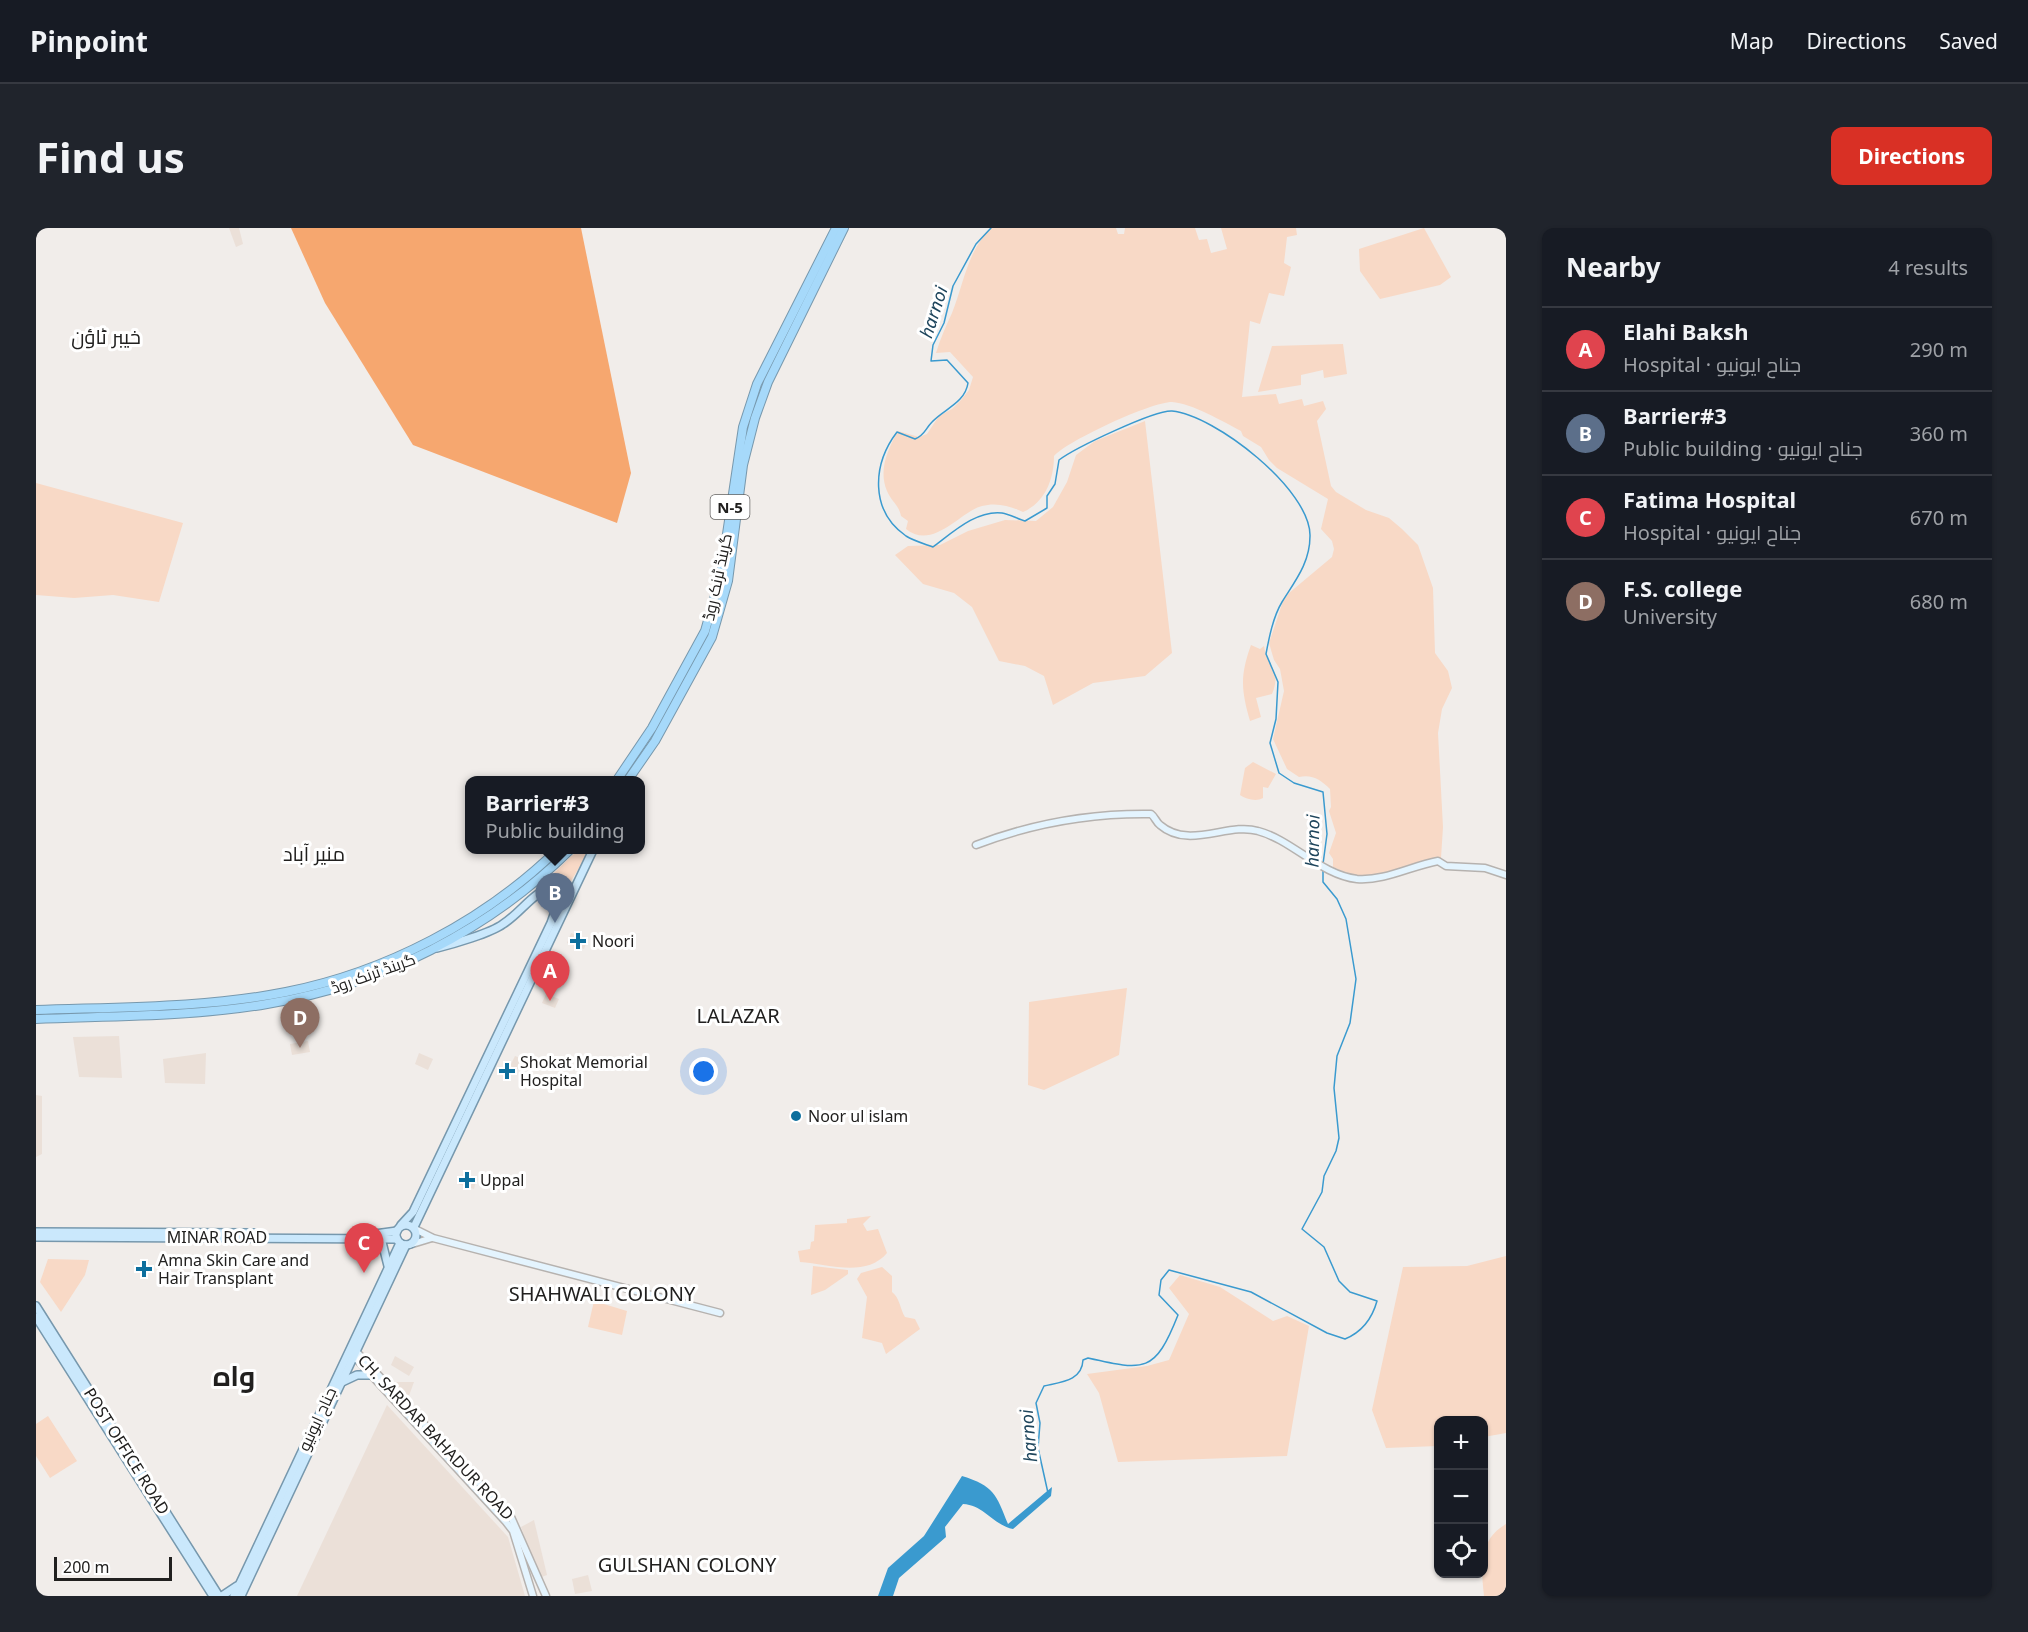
<!DOCTYPE html>
<meta charset="utf-8">
<style>
:root{--surface:#171b24;--page:#20242c;--text:#f1f3f6;--muted:#9ea1a6;--line:#363941;--accent:#d93025}
body{margin:0;font-family:"Noto Sans",Cairo,sans-serif;background:var(--page);color:var(--text)}
.controls{position:absolute;right:18px;bottom:18px;display:grid;overflow:hidden;border-radius:12px;box-shadow:0 2px 4px #0004}
.controls button{width:54px;height:54px;display:grid;place-items:center;padding:0;border:0;border-bottom:2px solid var(--line);background:var(--surface);color:var(--text);font:30px sans-serif}
.scale{position:absolute;left:18px;bottom:15px;width:118px;box-sizing:border-box;padding-left:6px;border:3px solid #21201f;border-top:0;font-size:16px;line-height:21px;white-space:nowrap;color:#21201f;-webkit-text-stroke:4px #fff;paint-order:stroke}
.you{position:absolute;left:668px;top:844px;width:21px;height:21px;margin:-15px;border:4px solid #fff;border-radius:50%;background:#1a73e8;box-shadow:0 0 0 9px #1a73e833}
.badge{display:grid;place-items:center;width:39px;height:39px;border-radius:50%;background:var(--accent);color:#fff;font-size:20px;font-weight:700}
.pin{position:absolute;translate:-50% -50px;filter:drop-shadow(0 2px 3px #0008)}
.pin::after{content:'';position:absolute;top:32px;width:21px;height:18px;background:inherit;clip-path:polygon(0 0,100% 0,50% 100%)}
.popup{position:absolute;left:429px;top:548px;width:180px;height:78px;box-sizing:border-box;display:grid;place-content:center;border-radius:12px;background:var(--surface);filter:drop-shadow(0 2px 4px #0005);font-size:20px;white-space:nowrap;color:var(--muted)}
.popup b{font-size:22px;color:var(--text)}
.popup::after{content:'';position:absolute;left:50%;top:100%;margin-left:-12px;border:12px solid transparent;border-top-color:var(--surface)}
.list{margin:0;padding:0;list-style:none}
h2{display:flex;justify-content:space-between;align-items:center;height:78px;margin:0;padding:0 24px;font-size:26px}
h2 small{font-size:20px;font-weight:400;color:var(--muted)}
.list li{display:grid;grid-template-columns:39px 1fr auto;gap:18px;align-items:center;box-sizing:border-box;height:84px;padding:0 24px;border-top:2px solid var(--line)}
.list b{display:block;font-size:22px;white-space:nowrap}
.list p{margin:0;font-size:20px;white-space:nowrap;color:var(--muted)}
.list em{font-size:20px;font-style:normal;color:var(--muted)}
.icon{flex:none;width:33px;height:33px;fill:none;stroke:currentColor;stroke-width:2;stroke-linecap:round;stroke-linejoin:round}
.map{position:relative;flex:none;width:1470px;height:1368px;overflow:hidden;border-radius:12px}
header{display:flex;align-items:center;gap:36px;box-sizing:border-box;height:84px;padding:0 30px;background:var(--surface);border-bottom:2px solid var(--line)}
header strong{font-size:28px}
nav{display:flex;gap:33px;margin-inline-start:auto;font-size:21px}
.intro{display:flex;align-items:center;justify-content:space-between;box-sizing:border-box;height:144px;padding:0 36px}
h1{margin:0;font-size:42px}
.button{padding:15px 27px;border-radius:12px;background:var(--accent);color:#fff;font-size:21px;font-weight:700}
main{display:flex;gap:36px;padding:0 36px}
aside{flex:1;background:var(--surface);border-radius:12px;box-shadow:0 2px 4px #0004}
.map>svg:first-child{display:block}
.built{fill:#ebe0d8}
.green{fill:#f8d9c6}
.forest{fill:#f6a76f}
.water{fill:#3a9acf}
.lines{fill:none;stroke-linecap:round;stroke-linejoin:round}
.stream{stroke:#3a9acf;stroke-width:1.5}
.secondary-casing{stroke:#b6b2af;stroke-width:9}
.primary-casing{stroke:#7798ad;stroke-width:10}
.highway-casing{stroke:#7798ad;stroke-width:10}
.secondary{stroke:#e4f4fe;stroke-width:6}
.primary{stroke:#cae8fc;stroke-width:7}
.highway{stroke:#a6d9fa;stroke-width:8}
.poi-dot{fill:#0d6f9d;stroke:#fff;stroke-width:2}
.labels{text-anchor:middle;dominant-baseline:central;stroke-width:6;stroke-linejoin:round;paint-order:stroke}
.shield{fill:#fff;stroke:#646362;stroke-width:1.5}
.shield-label{font-size:15px;font-weight:bold;fill:#21201f}
.street-label{font-size:16px;fill:#21201f;stroke:#fff}
.poi-label{font-size:16px;fill:#21201f;stroke:#fff;text-anchor:start}
.water-label{font-size:18px;font-style:italic;fill:#1e455c;stroke:#fff}
.quarter-label{font-size:20px;fill:#21201f;stroke:#fff}
.town-label{font-size:28px;font-weight:bold;fill:#21201f;stroke:#fff}
</style>
<header>
<strong>Pinpoint</strong>
<nav><a>Map</a><a>Directions</a><a>Saved</a></nav>
</header>
<div class="intro"><h1>Find us</h1><a class="button">Directions</a></div>
<main>
<div class="map">
<svg width="1470" height="1368" viewBox="0 0 1470 1368">
<rect width="100%" height="100%" fill="#f1edea"/>
<!-- built -->
<g class="built">
<polygon points="193,0 203,0 207,16 200,19"/>
<polygon points="535,705 552,711 548,721 531,715"/>
<polygon points="510,766 523,771 519,780 506,775"/>
<polygon points="83,808 86,850 43,849 37,809"/>
<polygon points="272,813 274,824 256,827 254,816"/>
<polygon points="170,825 169,856 129,855 127,831"/>
<polygon points="383,825 397,831 392,842 379,836"/>
<polygon points="479,828 490,832 487,843 474,838"/>
<polygon points="0,867 6,868 6,926 0,929"/>
<polygon points="429,943 440,953 438,961 422,956"/>
<polygon points="359,1128 378,1139 373,1148 355,1137"/>
<polygon points="351,1154 378,1154 371,1173"/>
<polygon points="351,1177 472,1309 489,1368 261,1368"/>
<polygon points="498,1292 511,1347 503,1350 485,1299"/>
<polygon points="552,1347 556,1363 539,1366 536,1351"/>
</g>
<!-- green -->
<g class="green">
<path d="M 955,0 L 1080,0 L 1082,6 L 1088,6 L 1089,0 L 1159,0 L 1163,12 L 1171,11 L 1175,25 L 1191,21 L 1185,0 L 1260,0 L 1261,7 L 1251,9 L 1248,35 L 1255,39 L 1248,68 L 1233,65 L 1224,96 L 1214,93 L 1206,169 L 1240,166 L 1243,176 L 1266,171 L 1268,178 L 1287,173 L 1290,181 L 1281,193 L 1295,258 L 1300,264 L 1330,282 L 1353,290 L 1366,301 L 1382,317 L 1397,360 L 1399,425 L 1412,443 L 1416,460 L 1406,481 L 1402,505 L 1407,599 L 1405,630 C 1396,630 1387,635 1378,638 C 1347,649 1328,654 1297,639 L 1297,631 L 1293,625 L 1300,605 L 1293,583 L 1295,579 L 1294,561 C 1285,552 1276,546 1263,549 L 1251,541 L 1237,511 L 1248,463 L 1244,441 L 1238,432 L 1233,415 L 1247,373 L 1253,365 L 1296,329 L 1298,321 L 1296,313 L 1285,301 L 1292,271 L 1241,240 L 1233,232 L 1225,219 L 1207,208 L 1205,203 C 1188,194 1155,175 1136,174 C 1115,174 1033,212 1018,228 C 1018,250 1010,274 987,284 C 975,278 960,274 946,278 C 925,283 897,323 870,301 L 872,293 L 865,288 C 863,277 855,273 851,263 C 842,242 852,221 862,203 L 883,209 L 891,206 L 903,188 L 916,181 L 925,172 L 933,162 L 937,149 L 914,124 L 900,125 C 904,111 910,98 916,85 C 928,55 931,24 955,0 Z"/>
<polygon points="1388,0 1415,49 1404,57 1344,71 1324,43 1323,21"/>
<polygon points="1307,116 1311,146 1288,150 1287,142 1265,147 1265,157 1222,164 1236,118"/>
<polygon points="1109,193 1136,425 1109,448 1057,455 1017,477 1008,448 989,438 963,433 936,379 918,365 887,356 859,327 872,318 904,317 932,303 969,292 1000,293 1017,279 1031,254 1040,227 1059,213"/>
<polygon points="0,255 147,295 123,374 77,367 38,370 0,367"/>
<path d="M 1215,417 L 1224,421 L 1228,418 C 1232,442 1246,441 1236,466 L 1220,470 L 1225,489 L 1214,493 C 1205,461 1204,448 1215,417 Z"/>
<path d="M 1217,534 L 1240,546 L 1232,560 L 1227,559 L 1227,570 C 1220,574 1210,571 1204,567 L 1209,540 Z"/>
<polygon points="542,622 554,622 535,653 499,663"/>
<polygon points="1091,760 1083,827 1008,862 992,857 993,774"/>
<path d="M 835,988 L 827,996 L 831,1003 L 842,1001 L 851,1025 C 830,1050 792,1036 764,1034 L 762,1023 L 774,1021 L 775,1014 L 778,1013 L 779,997 L 811,995 L 811,991 Z"/>
<polygon points="1470,1028 1470,1205 1448,1209 1448,1192 1402,1192 1402,1218 1350,1220 1336,1182 1367,1039 1431,1038"/>
<polygon points="12,1031 53,1032 49,1047 25,1084 4,1054"/>
<polygon points="777,1038 812,1042 812,1046 789,1062 775,1067"/>
<path d="M 846,1039 L 856,1048 L 856,1064 C 864,1070 864,1081 869,1089 L 879,1091 L 884,1101 L 850,1126 L 846,1115 L 826,1110 L 831,1069 L 821,1051 L 825,1045 Z"/>
<polygon points="1144,1047 1184,1059 1237,1093 1251,1088 1273,1098 1251,1228 1082,1234 1063,1165 1051,1146 1111,1138 1133,1132 1153,1086 1133,1060"/>
<polygon points="558,1073 591,1083 586,1107 552,1099"/>
<polygon points="12,1188 41,1233 14,1250 0,1228 0,1196"/>
<path d="M 1470,1296 L 1470,1368 L 1448,1368 C 1445,1340 1442,1312 1470,1296 Z"/>
</g>
<!-- forest -->
<polygon class="forest" points="255,0 545,0 595,245 581,295 377,217 289,75"/>
<!-- water -->
<path class="water" d="M 926,1248 C 958,1258 960,1266 972,1296 L 1016,1259 L 1015,1268 L 977,1301 C 957,1297 948,1277 927,1276 L 909,1299 L 910,1309 L 863,1350 L 857,1368 L 842,1368 L 852,1340 L 888,1308 Z"/>
<g class="lines">
<!-- stream -->
<g class="stream">
<path d="M 955,0 L 940,16 L 917,58 L 908,95 L 897,117 L 895,133 L 911,132 L 932,155 C 929,175 908,181 896,194 C 889,201 889,207 879,211 L 861,204 C 836,237 834,283 870,308 C 878,313 889,316 897,319 C 916,305 940,282 966,285 C 973,286 982,291 989,293 L 1011,280 L 1011,268 L 1019,256 L 1023,232 C 1039,220 1118,182 1136,183 C 1179,187 1275,262 1274,308 C 1274,335 1259,353 1246,374 C 1237,389 1233,410 1230,426 L 1242,454 L 1240,491 L 1234,515 L 1243,545 L 1258,555 L 1287,564 L 1291,606 L 1287,636"/>
<path d="M 1012,1265 L 1002,1220 L 1004,1195 L 1000,1175 L 1008,1158 C 1025,1154 1046,1153 1047,1132 L 1052,1130 C 1109,1143 1119,1145 1142,1087 L 1123,1067 L 1125,1052 L 1133,1042 L 1215,1064 L 1291,1105 L 1309,1111 C 1326,1104 1336,1091 1341,1073 L 1314,1064 L 1303,1053 L 1288,1019 L 1266,1001 L 1286,964 L 1288,948 L 1300,923 L 1303,910 L 1298,860 L 1301,828 L 1314,795 L 1320,751 L 1310,691 L 1301,671 L 1287,654 L 1287,641"/>
</g>
<defs>
<g id="secondary">
<path d="M 940,617 C 997,595 1053,585 1115,586 C 1119,589 1120,594 1124,597 C 1153,622 1192,594 1222,603 C 1256,612 1285,647 1321,651 C 1349,653 1375,638 1402,633 L 1410,638 L 1449,640 L 1470,647"/>
<polyline points="379,1001 397,1010 684,1085"/>
<polyline points="373,1017 396,1010"/>
<polyline points="318,1121 475,1289 510,1368"/>
<polyline points="315,1125 470,1294 477,1303 497,1368"/>
</g>
<g id="primary">
<circle cx="370" cy="1007" r="10"/>
<path d="M 365,997 L 377,984 L 515,695 L 526,664 L 519,658 C 496,664 486,684 467,696 C 455,705 417,716 401,720"/>
<polyline points="378,999 557,622"/>
<polyline points="0,1004 219,1005"/>
<polyline points="339,1006 361,1003"/>
<polyline points="0,1009 361,1011"/>
<polyline points="345,1010 352,1038"/>
<polyline points="0,1078 183,1368"/>
<polyline points="0,1089 177,1368"/>
<polyline points="304,1155 321,1147 334,1147"/>
<polyline points="186,1368 201,1358"/>
<polyline points="198,1368 364,1015"/>
<polyline points="205,1368 370,1017"/>
</g>
<g id="highway">
<polyline points="581,552 616,500 669,403 685,346 707,199 721,156 800,0"/>
<polyline points="592,552 619,513 676,409 692,353 707,237 719,190 732,154 808,0"/>
<path d="M 0,782 C 83,779 169,780 250,764 C 350,744 448,693 521,622"/>
<path d="M 0,791 C 76,788 156,789 231,776 C 345,757 452,703 534,622"/>
</g>
</defs>
<!-- secondary casing -->
<use href="#secondary" class="secondary-casing"/>
<!-- primary casing -->
<use href="#primary" class="primary-casing"/>
<!-- highway casing -->
<use href="#highway" class="highway-casing"/>
<!-- secondary -->
<use href="#secondary" class="secondary"/>
<!-- primary -->
<use href="#primary" class="primary"/>
<!-- highway -->
<use href="#highway" class="highway"/>
</g>
<!-- markers -->
<g class="poi-dot">
<path d="M539 704h6v6h6v6h-6v6h-6v-6h-6v-6h6z"/>
<path d="M468 834h6v6h6v6h-6v6h-6v-6h-6v-6h6z"/>
<circle cx="760" cy="888" r="6"/>
<path d="M428 943h6v6h6v6h-6v6h-6v-6h-6v-6h6z"/>
<path d="M105 1032h6v6h6v6h-6v6h-6v-6h-6v-6h6z"/>
</g>
<g class="labels">
<!-- shield labels -->
<rect class="shield" x="674.5" y="267" width="39" height="24" rx="4.5"/>
<g class="shield-label">
<text x="694" y="279">N-5</text>
</g>
<!-- street labels -->
<g class="street-label">
<text transform="translate(681 349) rotate(-78)">گرینڈ ٹرنک روڈ</text>
<text transform="translate(337 745) rotate(-20)">گرینڈ ٹرنک روڈ</text>
<text x="181" y="1009">MINAR ROAD</text>
<text transform="translate(281 1191) rotate(-65)">جناح ایونیو</text>
<text transform="translate(400 1209) rotate(47)">CH. SARDAR BAHADUR ROAD</text>
<text transform="translate(91 1223) rotate(58)">POST OFFICE ROAD</text>
</g>
<!-- poi labels -->
<g class="poi-label">
<text x="556" y="713">Noori</text>
<text x="484" y="834">Shokat Memorial<tspan x="484" dy="18">Hospital</tspan></text>
<text x="772" y="888">Noor ul islam</text>
<text x="444" y="952">Uppal</text>
<text x="122" y="1032">Amna Skin Care and<tspan x="122" dy="18">Hair Transplant</tspan></text>
</g>
<!-- water labels -->
<g class="water-label">
<text transform="translate(897 84) rotate(-72)">harnoi</text>
<text transform="translate(1276 613) rotate(-89)">harnoi</text>
<text transform="translate(992 1208) rotate(-95)">harnoi</text>
</g>
<!-- quarter labels -->
<g class="quarter-label">
<text x="70" y="108">خیبر ٹاؤن</text>
<text x="278" y="625">منیر آباد</text>
<text x="702" y="787">LALAZAR</text>
<text x="566" y="1065">SHAHWALI COLONY</text>
<text x="651" y="1336">GULSHAN COLONY</text>
</g>
<!-- town labels -->
<g class="town-label">
<text x="198" y="1147">واہ</text>
</g>
</g>
</svg>
<div class="controls">
<button>+</button>
<button>−</button>
<button><svg class="icon" aria-label="locate" viewBox="0 0 24 24"><circle cx="12" cy="12" r="6"/><path d="M12 2v4M12 18v4M2 12h4M18 12h4"/></svg></button>
</div>
<div class="scale">200 m</div>
<div class="you"></div>
<div class="pin badge" style="left:514px;top:773px;background:#e0444e">A</div>
<div class="pin badge" style="left:519px;top:695px;background:#5c6f8a">B</div>
<div class="popup"><b>Barrier#3</b>Public building</div>
<div class="pin badge" style="left:328px;top:1045px;background:#e0444e">C</div>
<div class="pin badge" style="left:264px;top:820px;background:#8d6e63">D</div>
</div>
<aside>
<h2>Nearby<small>4 results</small></h2>
<ul class="list">
<li><span class="badge" style="background:#e0444e">A</span><div><b>Elahi Baksh</b><p>Hospital · جناح ایونیو</p></div><em>290 m</em></li>
<li><span class="badge" style="background:#5c6f8a">B</span><div><b>Barrier#3</b><p>Public building · جناح ایونیو</p></div><em>360 m</em></li>
<li><span class="badge" style="background:#e0444e">C</span><div><b>Fatima Hospital</b><p>Hospital · جناح ایونیو</p></div><em>670 m</em></li>
<li><span class="badge" style="background:#8d6e63">D</span><div><b>F.S. college</b><p>University</p></div><em>680 m</em></li>
</ul>
</aside>
</main>
